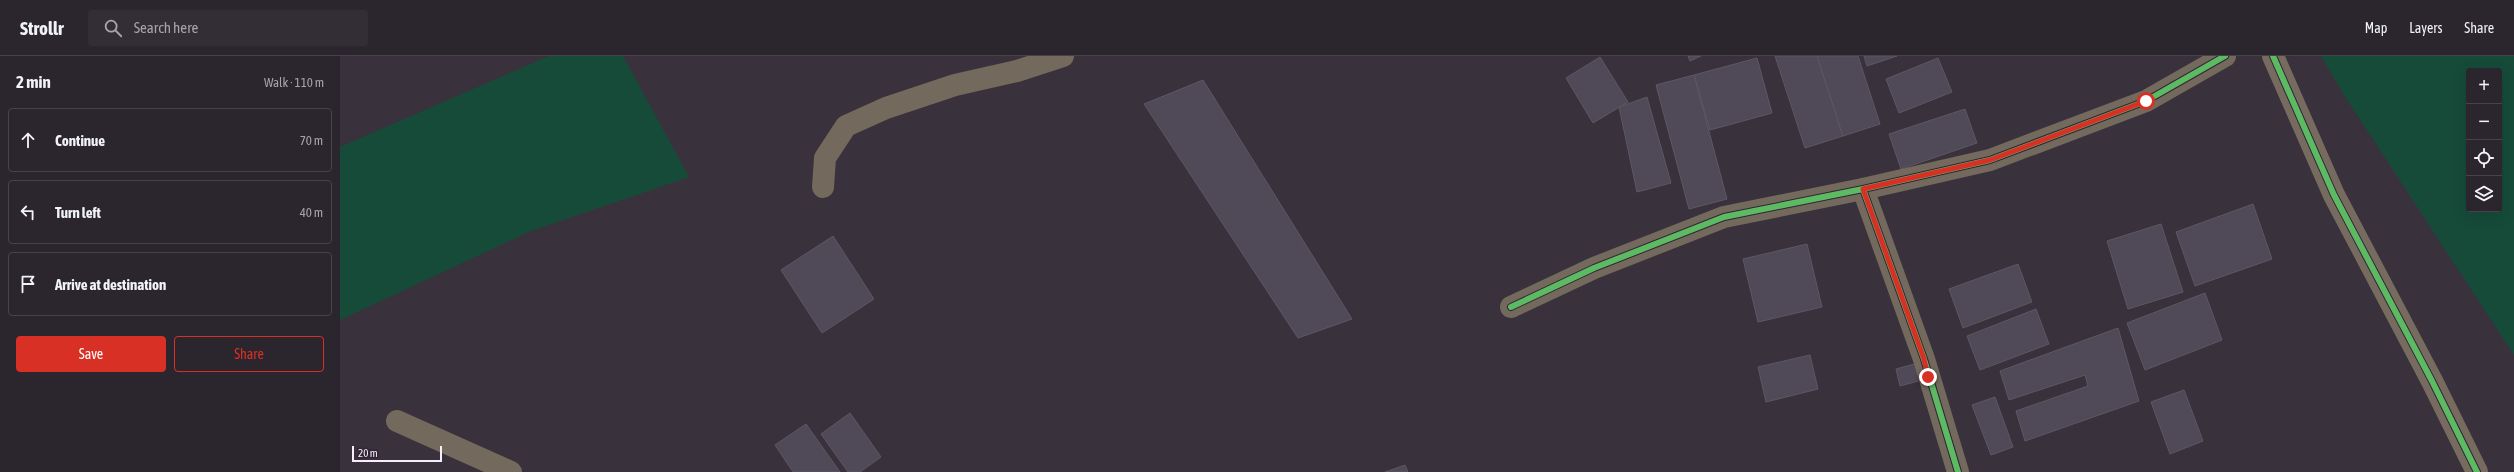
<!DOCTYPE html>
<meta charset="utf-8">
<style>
:root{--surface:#2b262d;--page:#332e35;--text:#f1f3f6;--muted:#a6a5aa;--line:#474349;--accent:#d93025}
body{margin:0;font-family:"Asap Condensed",sans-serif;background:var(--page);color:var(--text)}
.controls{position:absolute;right:12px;top:12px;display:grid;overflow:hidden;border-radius:4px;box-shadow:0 4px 16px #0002}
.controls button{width:36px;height:36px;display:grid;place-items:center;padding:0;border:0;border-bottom:1px solid var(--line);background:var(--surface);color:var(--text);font:20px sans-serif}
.scale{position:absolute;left:12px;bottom:10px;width:90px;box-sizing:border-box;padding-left:4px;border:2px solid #f6eefa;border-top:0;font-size:11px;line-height:14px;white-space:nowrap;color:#f6eefa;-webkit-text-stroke:3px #312436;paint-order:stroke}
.stop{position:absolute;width:12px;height:12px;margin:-9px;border:3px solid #d93025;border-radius:50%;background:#fff}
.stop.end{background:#d93025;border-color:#fff;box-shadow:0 1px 4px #0008}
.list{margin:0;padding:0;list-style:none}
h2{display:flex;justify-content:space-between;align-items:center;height:52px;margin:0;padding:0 16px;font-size:17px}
h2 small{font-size:13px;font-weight:400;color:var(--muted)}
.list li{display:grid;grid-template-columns:26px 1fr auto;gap:12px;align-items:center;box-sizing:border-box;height:64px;margin:0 8px 8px;padding:0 8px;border:1px solid var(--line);border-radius:4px}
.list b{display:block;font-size:15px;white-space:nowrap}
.list em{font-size:13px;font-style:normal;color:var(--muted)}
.actions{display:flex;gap:8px;padding:12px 16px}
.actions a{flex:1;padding:9px 0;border:1px solid var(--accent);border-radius:4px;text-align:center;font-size:14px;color:var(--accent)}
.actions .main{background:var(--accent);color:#fff}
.icon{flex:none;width:22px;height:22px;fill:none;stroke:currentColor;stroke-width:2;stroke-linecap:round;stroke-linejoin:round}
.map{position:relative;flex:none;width:2174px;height:416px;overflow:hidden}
header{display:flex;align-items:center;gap:24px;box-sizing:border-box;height:56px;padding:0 20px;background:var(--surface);border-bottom:1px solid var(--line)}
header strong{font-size:19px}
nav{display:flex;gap:22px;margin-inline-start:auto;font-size:14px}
.search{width:280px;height:36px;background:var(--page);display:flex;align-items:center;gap:10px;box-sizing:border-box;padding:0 14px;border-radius:4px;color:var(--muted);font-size:15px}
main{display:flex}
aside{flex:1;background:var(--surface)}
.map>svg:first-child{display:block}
.green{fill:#164b39;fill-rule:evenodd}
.building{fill:#4f4958;stroke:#5d5862}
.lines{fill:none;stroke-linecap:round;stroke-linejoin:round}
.street{stroke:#74695d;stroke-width:22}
.secondary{stroke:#776b60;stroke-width:22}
.cycleway-casing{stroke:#312436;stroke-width:8}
.cycleway{stroke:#5cba63;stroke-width:6}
.route{stroke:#d93025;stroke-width:5}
</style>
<header>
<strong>Strollr</strong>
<div class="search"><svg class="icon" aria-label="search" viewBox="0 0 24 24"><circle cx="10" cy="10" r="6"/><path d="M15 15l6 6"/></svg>Search here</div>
<nav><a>Map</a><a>Layers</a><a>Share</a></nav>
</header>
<main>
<aside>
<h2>2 min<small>Walk · 110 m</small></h2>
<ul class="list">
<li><svg class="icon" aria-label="ahead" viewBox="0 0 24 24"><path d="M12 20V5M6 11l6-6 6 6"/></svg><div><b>Continue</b></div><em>70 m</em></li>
<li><svg class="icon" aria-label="left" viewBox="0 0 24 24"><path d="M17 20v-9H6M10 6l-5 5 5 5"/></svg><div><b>Turn left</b></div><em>40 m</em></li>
<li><svg class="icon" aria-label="arrive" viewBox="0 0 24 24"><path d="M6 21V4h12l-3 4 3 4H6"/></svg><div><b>Arrive at destination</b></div></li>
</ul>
<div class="actions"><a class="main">Save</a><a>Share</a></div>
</aside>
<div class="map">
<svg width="2174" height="416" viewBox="0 0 2174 416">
<rect width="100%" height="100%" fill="#39323c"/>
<!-- green -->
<g class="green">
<polygon points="209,0 283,0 349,121 191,175 0,264 0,91"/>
<path d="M 1981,0 L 2174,0 L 2174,299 L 2004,39 ZM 2129,15 L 2159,15 L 2159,153 L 2129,153 Z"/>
</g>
<!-- building -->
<g class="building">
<polygon points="1348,0 1361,0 1350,5"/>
<polygon points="1435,0 1477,0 1503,80 1465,92"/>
<polygon points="1477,0 1518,0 1540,68 1503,80"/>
<polygon points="1524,0 1557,0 1527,10"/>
<polygon points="1260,1 1288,46 1253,67 1226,22"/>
<polygon points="1417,2 1432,57 1370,74 1354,19"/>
<polygon points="1598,2 1612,36 1559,57 1546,23"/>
<polygon points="1354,19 1387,143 1349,153 1316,29"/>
<polygon points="863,24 1012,263 958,282 804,48"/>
<polygon points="1307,41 1331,127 1297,136 1279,51"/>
<polygon points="1625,53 1637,87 1561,113 1549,78"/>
<polygon points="1913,148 1932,203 1855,230 1836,176"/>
<polygon points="1821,168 1843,236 1788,253 1767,185"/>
<polygon points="493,180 534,243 482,277 441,214"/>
<polygon points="1467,188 1482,251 1418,266 1403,203"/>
<polygon points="1678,208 1692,246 1623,272 1609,233"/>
<polygon points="1865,237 1882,284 1805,314 1787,267"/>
<polygon points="1696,253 1709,288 1640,314 1627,280"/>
<polygon points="1778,272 1799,345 1685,385 1676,355 1748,330 1745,319 1669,344 1660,315"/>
<polygon points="1470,299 1478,333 1426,346 1418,311"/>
<polygon points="1578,307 1582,324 1560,330 1556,313"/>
<polygon points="1844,334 1863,385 1830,398 1811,346"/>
<polygon points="1655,341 1673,391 1651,399 1632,349"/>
<polygon points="510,357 541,401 520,416 508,416 481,378"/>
<polygon points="466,368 500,416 453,416 435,389"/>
<polygon points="1065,409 1068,416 1045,416"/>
</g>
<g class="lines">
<!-- street -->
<g class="street">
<polyline points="483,131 485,102 506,70 546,52 615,29 677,15 723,0"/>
<polyline points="1523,133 1584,303 1618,416"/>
<polyline points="1171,251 1254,212 1384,161 1523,133 1650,104 1806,45 1885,0"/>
<polyline points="57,365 171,416"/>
</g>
<!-- secondary -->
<polyline class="secondary" points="1933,0 1994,139 2092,325 2137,416"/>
<defs>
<g id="cycleway">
<polyline points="1933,0 1994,139 2092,325 2137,416"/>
<polyline points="1523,133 1584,303 1618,416"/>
<polyline points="1171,251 1254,212 1384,161 1523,133 1650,104 1806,45 1885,0"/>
</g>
</defs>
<!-- cycleway casing -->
<use href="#cycleway" class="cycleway-casing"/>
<!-- cycleway -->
<use href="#cycleway" class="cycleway"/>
</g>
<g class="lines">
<!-- route -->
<polyline class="route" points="1588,321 1584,303 1523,133 1650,104 1806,45"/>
</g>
</svg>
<div class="controls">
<button>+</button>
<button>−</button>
<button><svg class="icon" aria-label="locate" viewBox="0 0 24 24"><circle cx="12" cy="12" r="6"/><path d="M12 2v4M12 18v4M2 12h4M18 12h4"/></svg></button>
<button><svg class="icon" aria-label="layers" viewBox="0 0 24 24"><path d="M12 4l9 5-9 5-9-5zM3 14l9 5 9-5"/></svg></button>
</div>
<div class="scale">20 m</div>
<div class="stop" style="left:1806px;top:45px"></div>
<div class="stop end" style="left:1588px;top:321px"></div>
</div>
</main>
